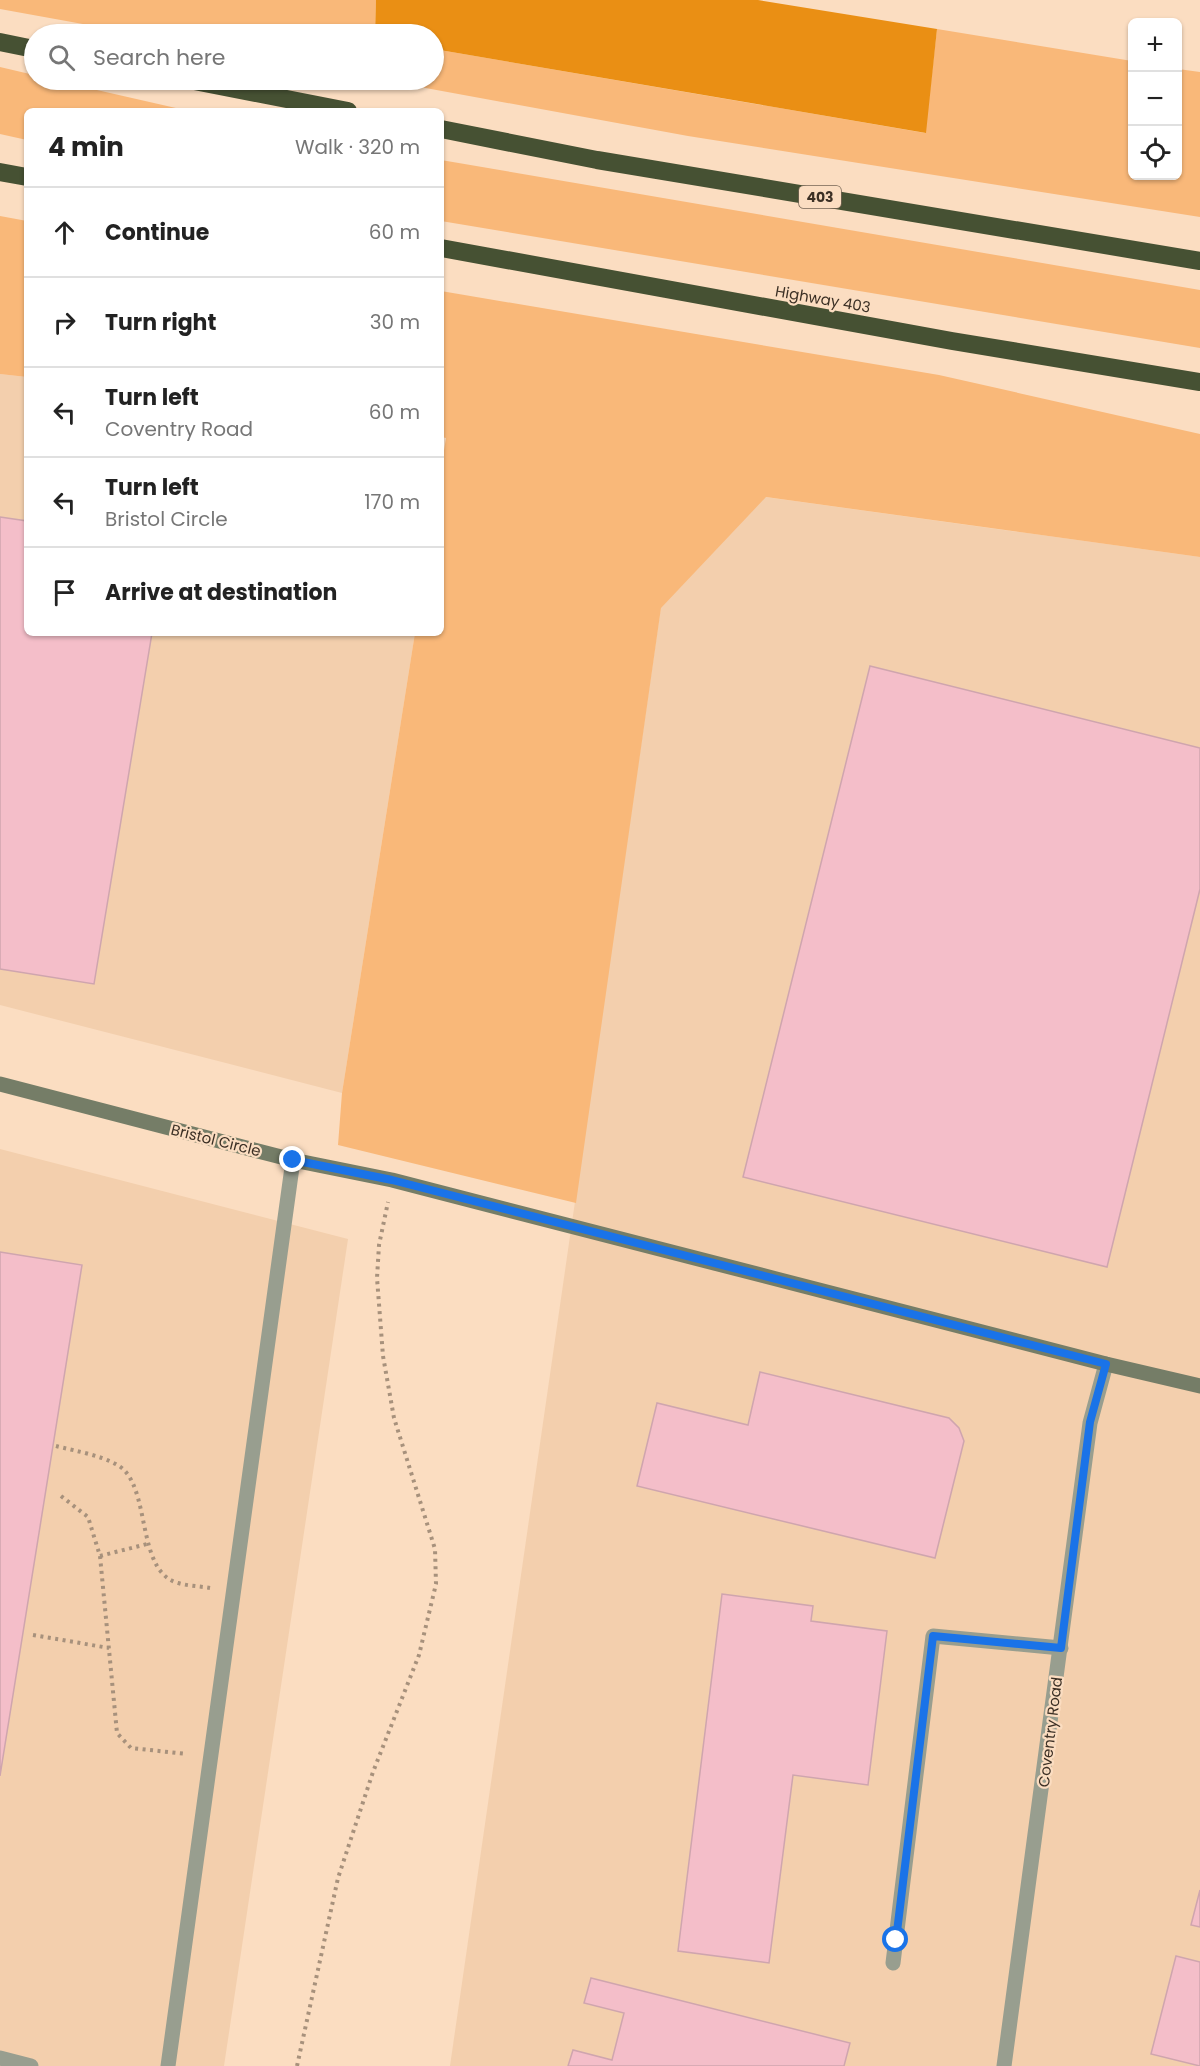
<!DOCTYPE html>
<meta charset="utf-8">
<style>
:root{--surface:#fff;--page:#f2f2f2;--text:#222;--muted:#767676;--line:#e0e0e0}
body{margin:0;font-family:Poppins,sans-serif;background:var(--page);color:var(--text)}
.controls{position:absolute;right:18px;top:18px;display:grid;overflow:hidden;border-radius:9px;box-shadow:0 2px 4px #0004}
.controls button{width:54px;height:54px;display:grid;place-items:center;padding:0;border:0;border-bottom:2px solid var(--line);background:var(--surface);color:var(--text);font:30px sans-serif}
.stop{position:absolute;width:18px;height:18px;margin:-14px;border:4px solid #1a73e8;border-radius:50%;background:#fff}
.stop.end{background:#1a73e8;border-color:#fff;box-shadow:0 2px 6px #0008}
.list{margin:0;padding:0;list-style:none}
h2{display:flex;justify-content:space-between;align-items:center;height:78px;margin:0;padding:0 24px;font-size:26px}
h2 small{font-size:20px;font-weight:400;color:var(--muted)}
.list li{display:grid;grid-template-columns:39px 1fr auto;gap:18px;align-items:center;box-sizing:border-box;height:90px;padding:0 24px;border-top:2px solid var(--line)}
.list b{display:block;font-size:22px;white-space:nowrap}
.list p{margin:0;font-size:20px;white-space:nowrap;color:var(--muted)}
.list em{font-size:20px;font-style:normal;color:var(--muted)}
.icon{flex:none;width:33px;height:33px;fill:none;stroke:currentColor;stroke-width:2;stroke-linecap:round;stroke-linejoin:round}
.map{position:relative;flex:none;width:1200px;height:2066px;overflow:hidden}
.search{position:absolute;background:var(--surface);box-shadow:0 2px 4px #0004;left:24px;top:24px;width:420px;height:66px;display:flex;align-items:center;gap:15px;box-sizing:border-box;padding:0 21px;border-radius:33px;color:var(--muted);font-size:22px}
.panel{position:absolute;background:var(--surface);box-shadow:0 2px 4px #0004;left:24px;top:108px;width:420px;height:528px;border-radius:9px}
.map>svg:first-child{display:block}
.built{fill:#f3cfad}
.green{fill:#f9b879}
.forest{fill:#ea8f14}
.building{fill:#f4bec9;stroke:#cfa5ae;stroke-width:1.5}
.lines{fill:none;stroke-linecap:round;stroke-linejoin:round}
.path{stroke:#a7917c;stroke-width:4;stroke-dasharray:3 4.5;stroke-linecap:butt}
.lane{stroke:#989e8f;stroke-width:15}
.street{stroke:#989e8f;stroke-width:15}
.secondary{stroke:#757d67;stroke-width:15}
.highway{stroke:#465133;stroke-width:18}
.route{stroke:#1a73e8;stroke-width:8}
.labels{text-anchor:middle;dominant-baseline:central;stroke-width:4.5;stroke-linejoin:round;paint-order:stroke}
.shield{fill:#fbddc1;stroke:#756454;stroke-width:1.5}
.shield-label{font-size:14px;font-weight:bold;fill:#3c3025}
.street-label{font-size:15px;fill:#3c3025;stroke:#fbddc1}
</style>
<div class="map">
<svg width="1200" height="2066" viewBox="0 0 1200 2066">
<rect width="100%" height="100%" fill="#fbddc1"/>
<!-- built -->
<g class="built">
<polygon points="0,374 27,377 27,633 415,633 342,1093 0,1005"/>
<polygon points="765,497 1200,557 1200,2066 450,2066 661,607"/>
<polygon points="0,1149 348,1239 224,2066 0,2066"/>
</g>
<!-- green -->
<g class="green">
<polygon points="0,0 376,0 375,34 138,34 0,9"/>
<polygon points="937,29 1132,61 1132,176 1178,176 1178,69 1200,72 1200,217 688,136 382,80 434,80 434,49 925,133"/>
<polygon points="0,67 34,75 34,80 53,80 189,111 27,111 27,140 0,134"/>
<polygon points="441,160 1200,290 1200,348 441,221"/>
<polygon points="0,216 27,221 27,377 0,374"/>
<polygon points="441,291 939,375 1200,434 1200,557 766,497 661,608 576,1203 338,1145 342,1093 415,633 441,633 441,469 446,438 441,437"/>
</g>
<!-- forest -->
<polygon class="forest" points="376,0 758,0 937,29 926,133 434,49 434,34 375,34"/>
<!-- building -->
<g class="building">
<polygon points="0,517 27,521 27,633 152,633 94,984 0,969"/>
<polygon points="870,666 1200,748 1200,889 1107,1267 743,1177"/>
<polygon points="0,1252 82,1265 0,1776"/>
<polygon points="760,1372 949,1418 959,1428 964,1441 935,1558 637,1486 657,1403 748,1425"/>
<polygon points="722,1594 813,1606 811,1621 887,1631 868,1785 793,1775 769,1963 678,1951"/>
<polygon points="1200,1890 1200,1927 1191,1925"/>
<polygon points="1176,1956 1200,1962 1200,2066 1151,2054"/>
<polygon points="591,1978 850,2043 844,2066 568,2066 573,2050 612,2060 624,2013 584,2003"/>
</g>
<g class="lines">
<!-- path -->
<g class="path">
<path d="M 56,1446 C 75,1451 112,1457 125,1471 C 150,1499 138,1572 178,1583 C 188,1586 199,1586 210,1588"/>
<polyline points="61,1496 88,1517 100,1556 117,1733 131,1748 187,1754"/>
<polyline points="100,1556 147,1544"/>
<polyline points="33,1635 109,1648"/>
<polyline points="297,2066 338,1878 373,1772 419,1655 436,1584 435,1549 394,1418 383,1356 377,1278 379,1245 388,1202"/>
</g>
<!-- lane -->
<g class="lane">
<polyline points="893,1963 933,1636 1061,1648"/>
<polyline points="0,2058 31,2066"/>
<polyline points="168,2066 293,1160"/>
</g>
<!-- street -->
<polyline class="street" points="1004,2066 1090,1423 1106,1364"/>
<!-- secondary -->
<polyline class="secondary" points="0,1084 293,1160 392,1180 1106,1364 1200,1386"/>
<!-- highway -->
<g class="highway">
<polyline points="0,42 34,49"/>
<polyline points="189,80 348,111"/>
<polyline points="441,129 597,160 1200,261"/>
<polyline points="0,172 27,177"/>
<polyline points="441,248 952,341 1200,382"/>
</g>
</g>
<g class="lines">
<!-- route -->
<polyline class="route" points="293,1160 392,1180 1106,1364 1090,1422 1061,1648 933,1636 896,1940"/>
</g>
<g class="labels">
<!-- shield labels -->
<rect class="shield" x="799" y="186" width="42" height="22" rx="4.5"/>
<g class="shield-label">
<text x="820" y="197">403</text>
</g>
<!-- street labels -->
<g class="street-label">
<text transform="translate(823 299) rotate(10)">Highway 403</text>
<text transform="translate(216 1140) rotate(14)">Bristol Circle</text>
<text transform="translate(1050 1732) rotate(-83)">Coventry Road</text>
</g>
</g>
</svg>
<div class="controls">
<button>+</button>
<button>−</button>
<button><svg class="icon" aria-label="locate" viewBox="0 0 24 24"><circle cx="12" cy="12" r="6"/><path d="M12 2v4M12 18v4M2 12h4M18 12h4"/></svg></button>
</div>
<div class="stop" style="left:896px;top:1940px"></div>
<div class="stop end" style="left:293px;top:1160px"></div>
<div class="search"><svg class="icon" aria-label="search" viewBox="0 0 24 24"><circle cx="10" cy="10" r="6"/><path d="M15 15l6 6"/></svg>Search here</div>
<section class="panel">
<h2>4 min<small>Walk · 320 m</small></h2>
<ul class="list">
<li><svg class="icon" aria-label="ahead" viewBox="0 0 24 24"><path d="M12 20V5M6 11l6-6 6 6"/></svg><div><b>Continue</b></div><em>60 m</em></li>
<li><svg class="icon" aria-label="right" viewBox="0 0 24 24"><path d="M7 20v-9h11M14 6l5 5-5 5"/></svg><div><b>Turn right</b></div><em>30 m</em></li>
<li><svg class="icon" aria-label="left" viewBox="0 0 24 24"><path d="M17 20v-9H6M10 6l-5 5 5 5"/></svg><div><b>Turn left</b><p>Coventry Road</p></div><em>60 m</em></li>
<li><svg class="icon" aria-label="left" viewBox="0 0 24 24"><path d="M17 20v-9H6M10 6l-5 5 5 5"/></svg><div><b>Turn left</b><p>Bristol Circle</p></div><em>170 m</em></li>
<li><svg class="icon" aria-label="arrive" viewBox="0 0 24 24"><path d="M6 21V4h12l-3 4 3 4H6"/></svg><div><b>Arrive at destination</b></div></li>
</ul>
</section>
</div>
